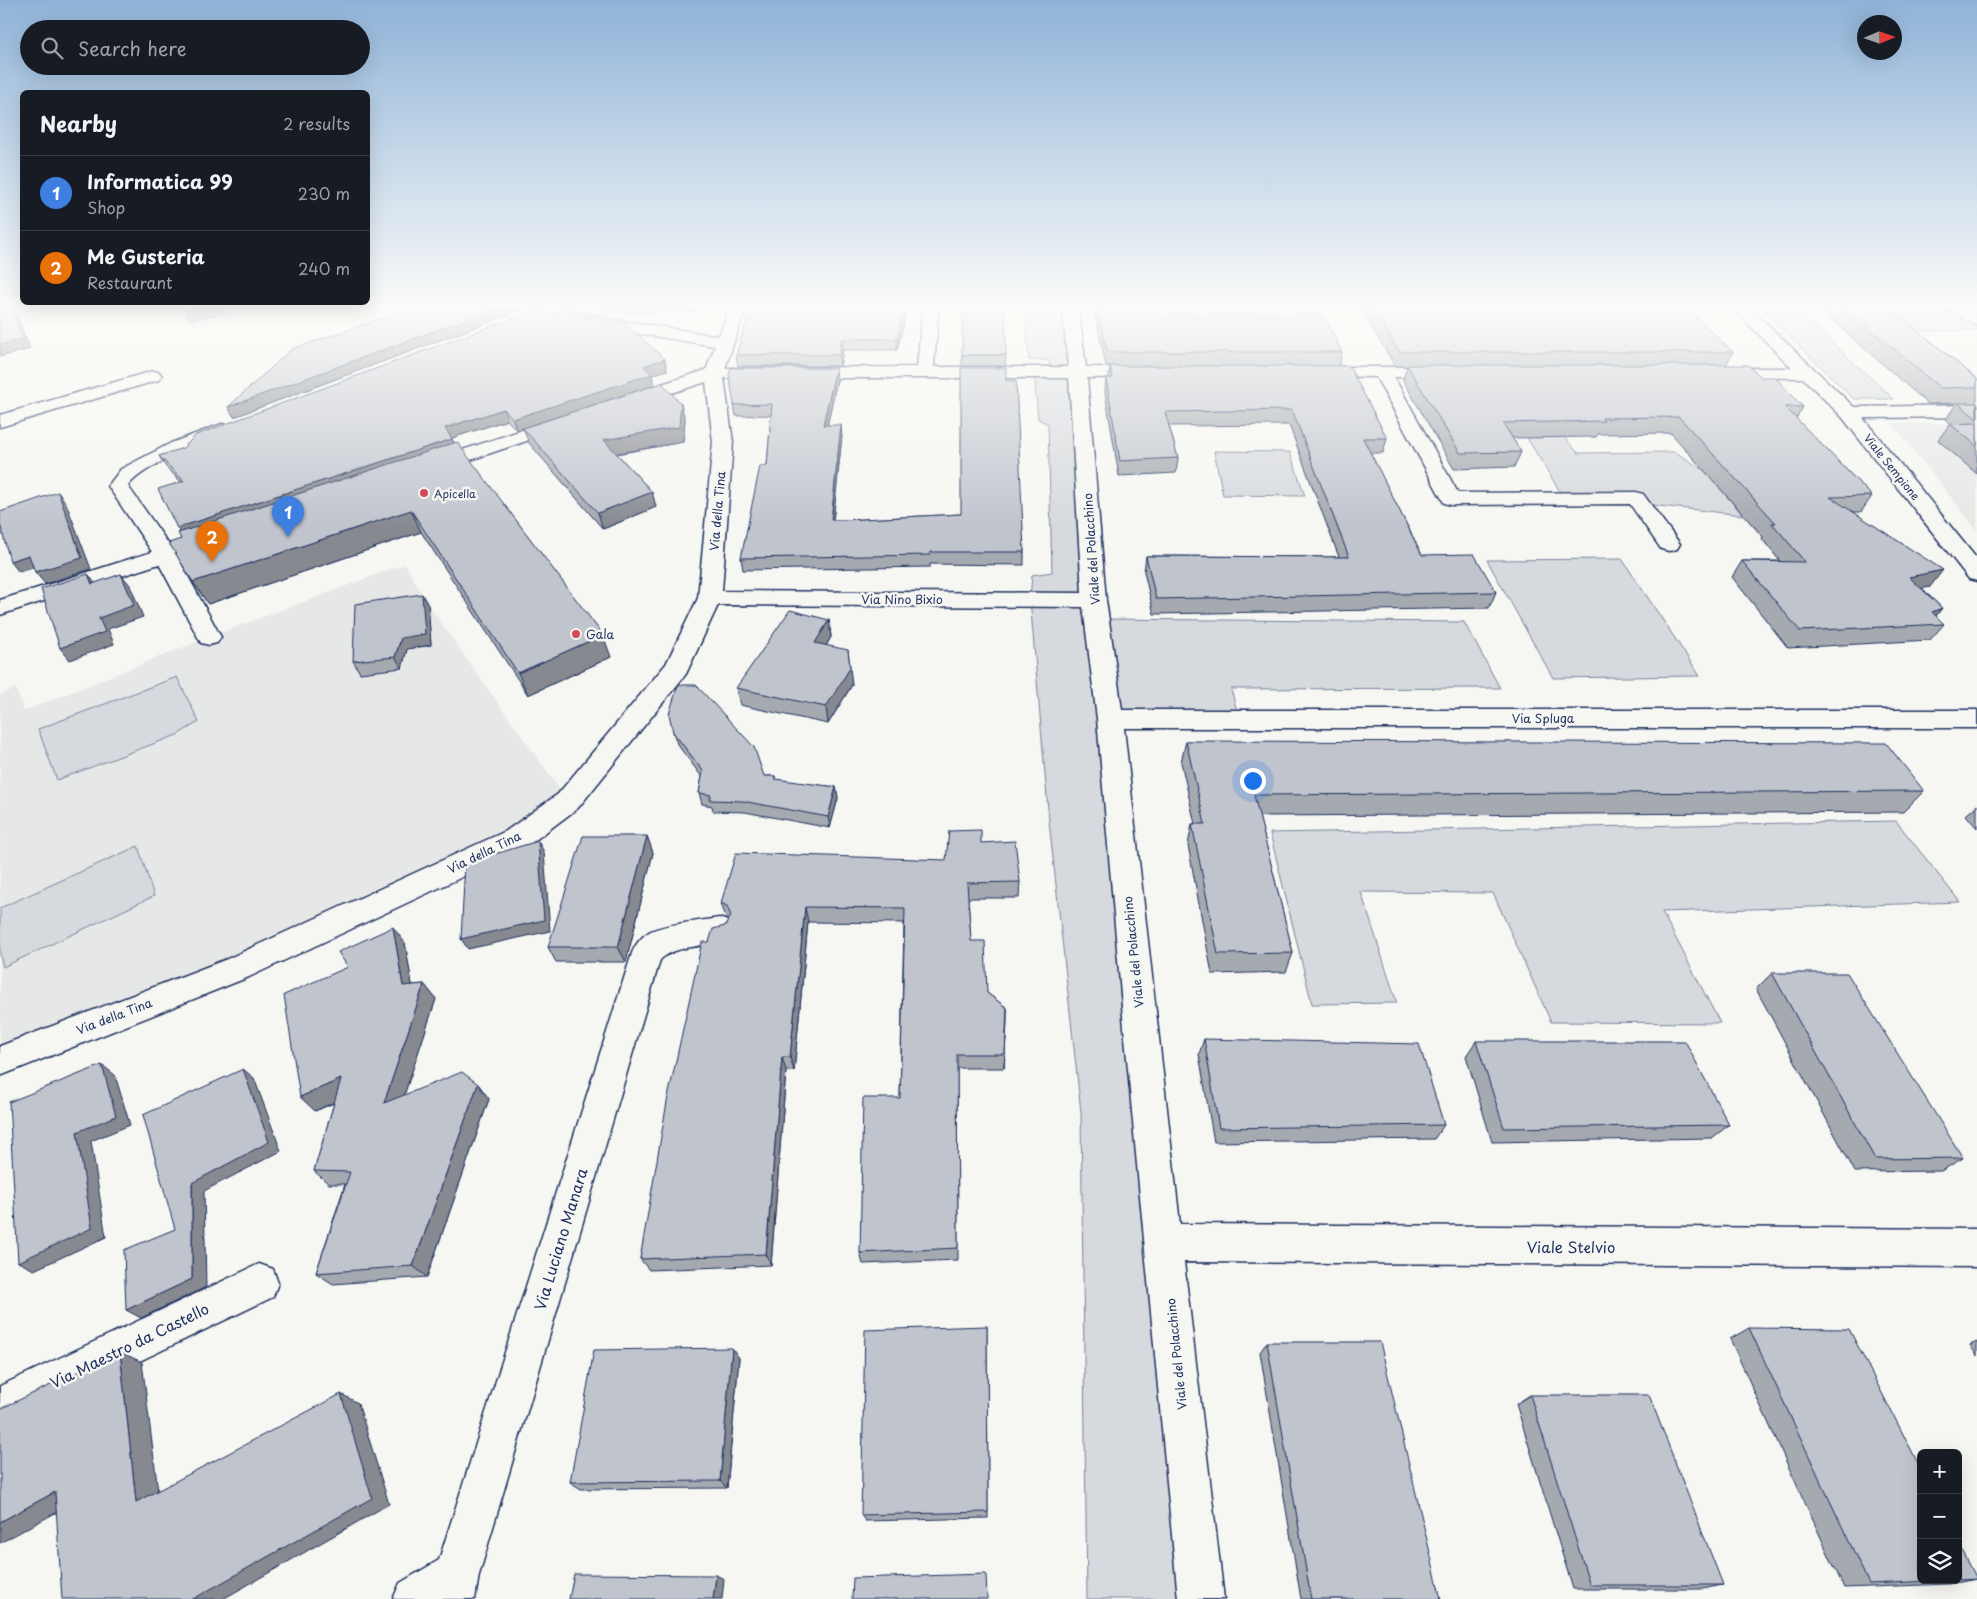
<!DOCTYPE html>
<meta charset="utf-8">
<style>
:root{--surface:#171b24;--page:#242831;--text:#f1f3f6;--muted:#9ea1a6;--line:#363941;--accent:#d1495b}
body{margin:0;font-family:"Playpen Sans",sans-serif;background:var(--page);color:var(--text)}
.controls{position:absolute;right:15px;bottom:15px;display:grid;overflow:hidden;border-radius:8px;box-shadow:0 5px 20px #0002}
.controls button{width:45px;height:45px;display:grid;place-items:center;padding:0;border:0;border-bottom:1px solid var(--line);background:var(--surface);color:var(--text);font:25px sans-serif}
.compass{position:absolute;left:1857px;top:15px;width:45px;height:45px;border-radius:50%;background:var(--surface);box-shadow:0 5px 20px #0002;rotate:88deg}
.you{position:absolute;left:1252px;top:780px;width:18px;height:18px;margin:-12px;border:4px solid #fff;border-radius:50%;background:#1a73e8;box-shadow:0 0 0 8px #1a73e833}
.badge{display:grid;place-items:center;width:32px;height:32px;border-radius:50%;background:var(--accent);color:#fff;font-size:16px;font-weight:700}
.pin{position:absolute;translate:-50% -41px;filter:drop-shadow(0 1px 2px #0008)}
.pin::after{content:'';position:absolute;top:26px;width:18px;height:15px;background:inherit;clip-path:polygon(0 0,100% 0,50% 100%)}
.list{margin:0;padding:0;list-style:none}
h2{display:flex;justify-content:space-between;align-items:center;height:65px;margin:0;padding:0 20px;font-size:21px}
h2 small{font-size:16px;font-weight:400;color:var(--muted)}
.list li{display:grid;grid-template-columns:32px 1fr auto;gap:15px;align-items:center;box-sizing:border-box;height:75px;padding:0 20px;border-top:1px solid var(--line)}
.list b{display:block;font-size:19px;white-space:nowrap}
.list p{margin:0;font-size:16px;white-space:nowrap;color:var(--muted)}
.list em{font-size:16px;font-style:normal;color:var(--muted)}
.icon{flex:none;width:28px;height:28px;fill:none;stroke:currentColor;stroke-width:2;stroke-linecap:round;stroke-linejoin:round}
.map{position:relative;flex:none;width:1977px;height:1599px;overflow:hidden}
.search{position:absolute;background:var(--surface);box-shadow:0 5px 20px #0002;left:20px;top:20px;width:350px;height:55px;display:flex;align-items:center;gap:12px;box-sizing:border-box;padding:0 18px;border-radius:28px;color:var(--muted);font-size:19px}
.panel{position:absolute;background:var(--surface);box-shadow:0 5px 20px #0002;left:20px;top:90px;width:350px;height:215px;border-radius:8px}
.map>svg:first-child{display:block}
.built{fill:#e6e7e7}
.green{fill:#d6d9dd;stroke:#78849e}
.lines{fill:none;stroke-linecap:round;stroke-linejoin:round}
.street-casing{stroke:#1b2f5e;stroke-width:3}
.street{fill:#f6f6f2;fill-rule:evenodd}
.wall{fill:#a5a9b0;stroke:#1b2f5e}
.shaded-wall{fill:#868990;stroke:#1b2f5e}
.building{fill:#c0c4cd;stroke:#1b2f5e}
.poi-dot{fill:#d1495b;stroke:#f6f6f2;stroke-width:2}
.labels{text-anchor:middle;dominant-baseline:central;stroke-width:5;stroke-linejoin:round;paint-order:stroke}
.far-street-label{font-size:11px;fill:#1b2f5e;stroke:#f6f6f2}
.far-poi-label{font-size:11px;fill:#1b2f5e;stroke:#f6f6f2;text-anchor:start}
.street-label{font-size:12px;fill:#1b2f5e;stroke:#f6f6f2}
.poi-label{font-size:12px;fill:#1b2f5e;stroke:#f6f6f2;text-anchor:start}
.near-street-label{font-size:15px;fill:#1b2f5e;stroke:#f6f6f2}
</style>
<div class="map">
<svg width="1977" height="1599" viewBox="0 0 1977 1599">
<rect width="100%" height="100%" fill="#f6f6f2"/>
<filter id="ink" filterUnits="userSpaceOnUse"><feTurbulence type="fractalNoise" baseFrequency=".02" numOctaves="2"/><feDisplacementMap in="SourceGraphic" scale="10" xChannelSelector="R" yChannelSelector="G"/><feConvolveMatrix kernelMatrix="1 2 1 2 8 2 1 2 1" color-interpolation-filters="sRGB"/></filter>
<g filter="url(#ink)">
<!-- built -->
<g class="built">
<polygon points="1892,423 1977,424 1977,530"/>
<polygon points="405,564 428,605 568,801 516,839 0,1061 0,695 16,688 24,711 209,637"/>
</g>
<!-- green -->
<g class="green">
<polygon points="1025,304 1070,304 1078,372 1097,619 1464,622 1500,688 1231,689 1239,719 1110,719 1201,1599 1087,1599 1081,1112 1049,821 1030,599 1032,575 1052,572 1048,424 1038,419 1034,372 1051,372 1049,360 1029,360"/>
<polygon points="1177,304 1273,304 1282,328 1186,329"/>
<polygon points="1756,304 1789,304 1894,399 1854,399"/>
<polygon points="1959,311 1977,321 1977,330 1916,331 1890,312"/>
<polygon points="1564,437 1578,453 1675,452 1705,471 1743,515 1640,504 1564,498 1527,438"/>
<polygon points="1214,451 1290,452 1305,496 1223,495"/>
<polygon points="1622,559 1700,676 1553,678 1487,560"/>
<polygon points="177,677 199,722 177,735 57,780 38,729"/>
<polygon points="1896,821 1960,902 1662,912 1720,1023 1551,1022 1493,893 1361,892 1397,1003 1312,1004 1270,833"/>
<polygon points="138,846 154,896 3,967 0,955 0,908"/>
</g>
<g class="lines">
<defs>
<g id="street">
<path d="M 731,304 L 747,304 L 725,368 L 917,367 L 923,304 L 939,304 L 934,367 L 1068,367 L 1062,304 L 1078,304 L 1086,367 L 1154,368 L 1157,372 L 1154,376 L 1148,377 L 1087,378 L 1106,600 L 1122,710 L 1977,710 L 1977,728 L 1124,728 L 1180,1224 L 1977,1229 L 1977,1267 L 1184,1262 L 1224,1599 L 1178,1599 L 1122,1006 L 1097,719 L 1083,607 L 718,605 L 686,674 L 578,808 L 526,847 L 249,977 L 0,1076 L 0,1046 L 227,959 L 506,831 L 558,794 L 666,664 L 698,598 L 713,442 L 706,382 L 631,406 L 624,404 L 622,400 L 624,396 L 706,370 L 715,346 L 591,326 L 585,325 L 583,321 L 585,317 L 591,316 L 719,336 ZM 724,378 L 1069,378 L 1082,593 L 722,591 L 733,442 Z"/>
<polygon points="1729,304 1746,304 1854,407 1977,405 1977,417 1863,418 1977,559 1977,581 1969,579 1842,417 1803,378 1713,377 1710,373 1713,369 1719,368 1792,368"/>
<polygon points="1940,304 1960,304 1977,314 1977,326 1942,307"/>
<polygon points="1316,367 1443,367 1449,368 1452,372 1449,376 1443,377 1394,377 1458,493 1636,492 1643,494 1680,544 1677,549 1669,551 1661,549 1630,504 1451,505 1444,503 1376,377 1310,376 1307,372 1310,368"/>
<polygon points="153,371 159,372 162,376 159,380 0,427 0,415"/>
<polygon points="561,417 568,419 571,423 568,427 438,471 431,473 424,471 421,467 424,463"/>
<path d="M 222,424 L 229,426 L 232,430 L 229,434 C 201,445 146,463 128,486 L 170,546 L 210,533 L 218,535 L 221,540 L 218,545 L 178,558 L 221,637 L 217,643 L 209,645 L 201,643 L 159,564 L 0,615 L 0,600 L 152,552 L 108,486 L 121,469 L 171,443 Z"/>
<path d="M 719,918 L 730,922 L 734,931 L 730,940 C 708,947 677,944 660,960 L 479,1575 L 475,1599 L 393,1599 L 400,1583 L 439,1560 L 632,953 C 635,945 641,937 649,932 C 663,924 702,921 719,918 Z"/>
<polygon points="259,1264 273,1269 278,1283 273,1297 0,1428 0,1386"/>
</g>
</defs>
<!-- street casing -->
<use href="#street" class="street-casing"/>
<!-- street -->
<use href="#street" class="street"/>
</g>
<!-- wall -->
<g class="wall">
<polygon points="425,304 695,304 694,312 607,312 608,317 547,307 524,309 234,417 228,407"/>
<polygon points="1093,304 1153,304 1156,315 1342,352 1339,366 1387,438 1383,453 1370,453 1422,555 1496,592 1489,608 1154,614 1144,572 1146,556 1339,557 1289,425 1169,426 1178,458 1176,473 1119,476 1105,392 1106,378 1109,378 1110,366 1106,366"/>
<polygon points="1358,304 1681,304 1733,352 1726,365 1761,377 1803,407 1796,419 1872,496 1861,512 1853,512 1930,587 1921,588 1942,608 1936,616 1944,624 1930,640 1788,648 1732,577 1742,561 1780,561 1762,539 1763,537 1671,433 1598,434 1596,437 1512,438 1521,452 1514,467 1454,469 1403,380 1407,366 1395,366"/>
<polygon points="1814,304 1885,304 1977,379 1977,400 1975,403 1977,403 1977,474 1938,440 1950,424 1951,424 1946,419 1957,403 1928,404"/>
<polygon points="905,320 897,350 843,350 840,366 738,366 736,355"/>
<polygon points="962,355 1006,355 1005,366 962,366"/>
<polygon points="665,359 667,370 652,375 654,385 685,419 683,442 617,454 652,492 656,507 603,529 529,443 523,428 517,430 507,420 452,438 454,443 611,657 528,695 421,532 208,604 193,582 181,539 180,532 181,482 166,467 159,456"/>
<polygon points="837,380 827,425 842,436 833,520 844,520 961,514 1006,381 1024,552 1024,565 930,564 930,567 743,570 741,558 767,466 771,415 736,416 734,405"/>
<polygon points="428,605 431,645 407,649 402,668 360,673 353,661"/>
<polygon points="829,620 831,637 826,646 852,685 828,724 740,705 736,688"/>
<polygon points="673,732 764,776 775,776 776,780 836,787 838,798 830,828 745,812 713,811 712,806 702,804 699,793 702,777 677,744"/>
<polygon points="1186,741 1924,791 1903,812 1259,816 1293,953 1286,972 1212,974 1188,845 1192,824 1195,824 1181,762"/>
<polygon points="1977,805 1977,828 1966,815"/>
<polygon points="647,836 653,853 626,962 556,962 548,947"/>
<polygon points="981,843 1020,882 1019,898 968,898 971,941 987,993 1007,1008 1004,1068 957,1068 958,1260 863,1264 860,1253 900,1098 904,923 808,922 794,1071 786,1071 771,1265 649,1270 640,1259 709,942 725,926 729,920 726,918 721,903 946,860"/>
<polygon points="405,943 412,985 424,984 436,999 404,1095 478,1084 489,1099 427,1277 333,1284 316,1273 345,1184 329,1184 314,1171 334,1103 315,1111"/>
<polygon points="1772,973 1963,1158 1941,1171 1855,1172 1756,989"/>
<polygon points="1204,1039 1444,1125 1434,1139 1214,1142 1199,1054"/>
<polygon points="1476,1041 1729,1125 1712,1138 1492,1142 1466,1056"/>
<polygon points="987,1326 988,1518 865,1521 861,1515"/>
<polygon points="1749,1328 1977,1579 1949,1584 1844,1588 1730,1339"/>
<polygon points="1267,1342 1441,1599 1301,1599 1260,1352"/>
<polygon points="1977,1342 1977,1356 1970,1345"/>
<polygon points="732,1348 739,1358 727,1488 581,1489 570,1482"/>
<polygon points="1530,1395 1723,1585 1702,1589 1573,1589 1516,1404"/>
</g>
<!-- shaded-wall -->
<g class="shaded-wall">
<polygon points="9,304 12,304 30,349 0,357 0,345"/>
<polygon points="215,304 234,304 229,312 191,320 185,310"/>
<polygon points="508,304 546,304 547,307 524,309 234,417 228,407"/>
<polygon points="692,304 695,304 694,312"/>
<polygon points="904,304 905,304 905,320 897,350 897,339"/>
<polygon points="842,339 843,350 840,366 839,355"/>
<polygon points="665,359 667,370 652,375 654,385 517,430 513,419 644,366"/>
<polygon points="836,368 837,380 825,436 823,425"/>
<polygon points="681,404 685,419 683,442 608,455 604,440"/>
<polygon points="504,409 507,420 449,439 445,428"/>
<polygon points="841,425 842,436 832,532 831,520"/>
<polygon points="452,439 457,450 185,539 177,528"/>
<polygon points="58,492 66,503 91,569 45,584 35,572"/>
<polygon points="652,492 656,507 603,529 598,513"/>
<polygon points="411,510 421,532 208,604 193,582"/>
<polygon points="29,555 39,566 19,572 10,561"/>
<polygon points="1943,570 1930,587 1896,593 1909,577"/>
<polygon points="88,574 97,586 92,584"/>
<polygon points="121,574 130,585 143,617 108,629 114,644 70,660 60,648 99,618"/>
<polygon points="422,594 428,605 431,645 407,649 402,668 395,657 401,638"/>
<polygon points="1942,608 1929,624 1932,612"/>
<polygon points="829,620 831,637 818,660 815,643"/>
<polygon points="603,635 611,657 528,695 518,673"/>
<polygon points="848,650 852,685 828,724 826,707"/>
<polygon points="836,787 838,798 830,828 828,817"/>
<polygon points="647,836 653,853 626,962 618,947"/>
<polygon points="538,841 544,852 550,931 468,949 461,939"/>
<polygon points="805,907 808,922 794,1071 790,1057"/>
<polygon points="393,927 405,943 415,1002 403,986"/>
<polygon points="424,984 436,999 397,1117 384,1103"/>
<polygon points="1007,1008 1007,1023 1004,1068 1005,1054"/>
<polygon points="782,1057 786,1071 771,1265 766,1254"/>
<polygon points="102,1065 115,1075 130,1125 91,1141 106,1237 34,1270 18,1262 77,1132"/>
<polygon points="243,1069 254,1078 281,1151 204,1191 206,1287 141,1318 126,1310 192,1279 192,1183"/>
<polygon points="341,1079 355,1093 315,1111 300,1097"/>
<polygon points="478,1084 489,1099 427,1277 413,1266"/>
<polygon points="732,1348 739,1358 727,1488 720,1481"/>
<polygon points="120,1352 142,1362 160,1508 136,1502"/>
<polygon points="341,1394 358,1403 389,1504 223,1599 193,1599"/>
<polygon points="55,1492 81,1499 0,1543 0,1522"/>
<polygon points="716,1575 724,1579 722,1599 713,1599"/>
</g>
<!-- building -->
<g class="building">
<polygon points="0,304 9,304 23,339 0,345"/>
<polygon points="185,304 215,304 185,310"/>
<polygon points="425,304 508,304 228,407 292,349"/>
<polygon points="589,304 603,304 605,306"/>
<polygon points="752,304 904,304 904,310 897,339 842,339 839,355 736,355"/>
<polygon points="963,304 1005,304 1006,355 962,355"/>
<polygon points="1097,304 1153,304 1156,315 1323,314 1342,352 1107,352"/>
<polygon points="1370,304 1681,304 1733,352 1399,352"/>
<polygon points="1840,304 1885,304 1977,379 1977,387 1940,388"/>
<polygon points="544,311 624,323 665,359 644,366 652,374 513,419 504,409 445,428 452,439 177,528 158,489 184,481 159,456 183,448 196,435 530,312"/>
<polygon points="1407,365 1748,365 1761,377 1775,377 1803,407 1785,407 1872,496 1830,497 1943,570 1909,577 1942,608 1932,612 1944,624 1800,631 1742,561 1805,562 1772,523 1776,523 1679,417 1602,418 1604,421 1503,423 1521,452 1460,453"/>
<polygon points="1110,366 1349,366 1387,438 1363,438 1422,555 1474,554 1496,592 1156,599 1146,556 1349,557 1292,410 1165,412 1178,458 1120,461 1106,378 1113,378"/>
<polygon points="731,368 836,368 823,425 841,425 831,520 844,520 961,514 961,368 1006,368 1006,381 1016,381 1024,552 930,552 930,555 741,558 760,466 767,466 772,404 734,405 729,374"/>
<polygon points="662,383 681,404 679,427 604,440 652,492 598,513 523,428"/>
<polygon points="1958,403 1977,403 1977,419"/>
<polygon points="1977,423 1977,446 1950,424"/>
<polygon points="457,442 603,635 518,673 411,510 193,582 169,543 181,539 178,533"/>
<polygon points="58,492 82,558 35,572 29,555 10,561 0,524 0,512"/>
<polygon points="88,574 92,584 121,574 134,605 99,618 105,632 60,648 41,589"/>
<polygon points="422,594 425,634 401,638 395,657 353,661 355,604"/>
<polygon points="790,610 829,620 815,643 848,650 850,668 826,707 736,688"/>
<polygon points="678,685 696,685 754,747 764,776 775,776 775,779 836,787 828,817 742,801 710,800 711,795 699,793 703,771 673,732 669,714"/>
<polygon points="1186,741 1886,743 1924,791 1254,795 1293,953 1218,954 1192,824 1205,824"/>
<polygon points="981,830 981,843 1015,841 1020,882 967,883 971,941 985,941 987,993 1007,1008 1005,1054 957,1054 958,1248 860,1253 863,1098 900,1098 905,908 805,907 790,1057 782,1057 766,1254 640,1259 667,1102 702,942 709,942 713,929 725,926 731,916 727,906 721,903 736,853 946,860 949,831"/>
<polygon points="583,836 647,836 618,947 548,947"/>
<polygon points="538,841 544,920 461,939 465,863"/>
<polygon points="393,927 403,986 424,984 384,1103 462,1072 478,1084 413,1266 316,1273 350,1172 314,1171 341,1079 300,1097 284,995 348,967 338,952"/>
<polygon points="1772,973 1847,973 1963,1158 1875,1159"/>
<polygon points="1204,1039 1419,1044 1444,1125 1219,1128"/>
<polygon points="1476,1041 1685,1041 1729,1125 1504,1128"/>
<polygon points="102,1065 116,1116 77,1132 92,1228 18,1262 9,1102"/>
<polygon points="243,1069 269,1142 192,1183 192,1279 126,1310 124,1250 175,1229 143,1115"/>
<polygon points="987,1326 988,1512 861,1515 865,1330"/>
<polygon points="1749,1328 1849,1329 1921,1469 1921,1580 1954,1580 1869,1584"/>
<polygon points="1267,1342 1380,1342 1441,1599 1311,1599"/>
<polygon points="732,1348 720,1481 570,1482 594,1350"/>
<polygon points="120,1352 136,1502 341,1394 372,1498 193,1599 62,1599 55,1492 0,1522 0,1409"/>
<polygon points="1530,1395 1649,1395 1723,1585 1590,1585"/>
<polygon points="1958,1542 1977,1579 1958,1580"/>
<polygon points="574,1574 716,1575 713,1599 569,1599"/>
<polygon points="986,1574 987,1599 852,1599 853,1578"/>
</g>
</g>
<!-- sky -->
<linearGradient id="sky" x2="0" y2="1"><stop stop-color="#8fb3d8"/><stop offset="0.58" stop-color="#fbfbf9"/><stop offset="1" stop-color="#fbfbf9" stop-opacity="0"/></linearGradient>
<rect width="1977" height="528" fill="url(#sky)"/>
<!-- markers -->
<g class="poi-dot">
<circle cx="424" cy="493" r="5"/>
<circle cx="576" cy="634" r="5"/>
</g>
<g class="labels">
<!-- far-street labels -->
<g class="far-street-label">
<text transform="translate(1892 467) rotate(51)">Viale Sempione</text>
</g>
<!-- far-poi labels -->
<g class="far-poi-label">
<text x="434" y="493">Apicella</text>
</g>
<!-- street labels -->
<g class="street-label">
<text transform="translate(717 511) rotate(-85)">Via della Tina</text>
<text transform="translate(1091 549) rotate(-94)">Viale del Polacchino</text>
<text x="902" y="599">Via Nino Bixio</text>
<text x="1543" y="718">Via Spluga</text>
<text transform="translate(484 852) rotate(-26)">Via della Tina</text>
<text transform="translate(1133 952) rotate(-96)">Viale del Polacchino</text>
<text transform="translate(114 1016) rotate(-21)">Via della Tina</text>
<text transform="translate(1176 1354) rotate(-96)">Viale del Polacchino</text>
</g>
<!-- poi labels -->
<g class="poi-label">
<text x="586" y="634">Gala</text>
</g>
<!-- near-street labels -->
<g class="near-street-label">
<text transform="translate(560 1239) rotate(-73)">Via Luciano Manara</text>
<text x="1571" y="1246">Viale Stelvio</text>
<text transform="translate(129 1345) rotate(-26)">Via Maestro da Castello</text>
</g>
</g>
</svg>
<div class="controls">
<button>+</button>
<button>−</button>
<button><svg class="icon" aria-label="layers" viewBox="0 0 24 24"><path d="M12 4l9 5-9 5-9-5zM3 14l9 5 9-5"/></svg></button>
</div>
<svg class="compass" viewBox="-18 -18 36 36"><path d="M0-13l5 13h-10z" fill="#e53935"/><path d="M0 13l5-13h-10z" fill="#9ea1a6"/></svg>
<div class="you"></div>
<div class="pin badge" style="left:288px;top:537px;background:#3f7fe0">1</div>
<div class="pin badge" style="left:212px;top:562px;background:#e8710a">2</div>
<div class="search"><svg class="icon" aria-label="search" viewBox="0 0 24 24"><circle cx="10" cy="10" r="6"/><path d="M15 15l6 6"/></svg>Search here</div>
<section class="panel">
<h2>Nearby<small>2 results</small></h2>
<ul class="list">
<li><span class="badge" style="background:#3f7fe0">1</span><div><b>Informatica 99</b><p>Shop</p></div><em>230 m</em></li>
<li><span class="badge" style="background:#e8710a">2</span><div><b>Me Gusteria</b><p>Restaurant</p></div><em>240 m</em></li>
</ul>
</section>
</div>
